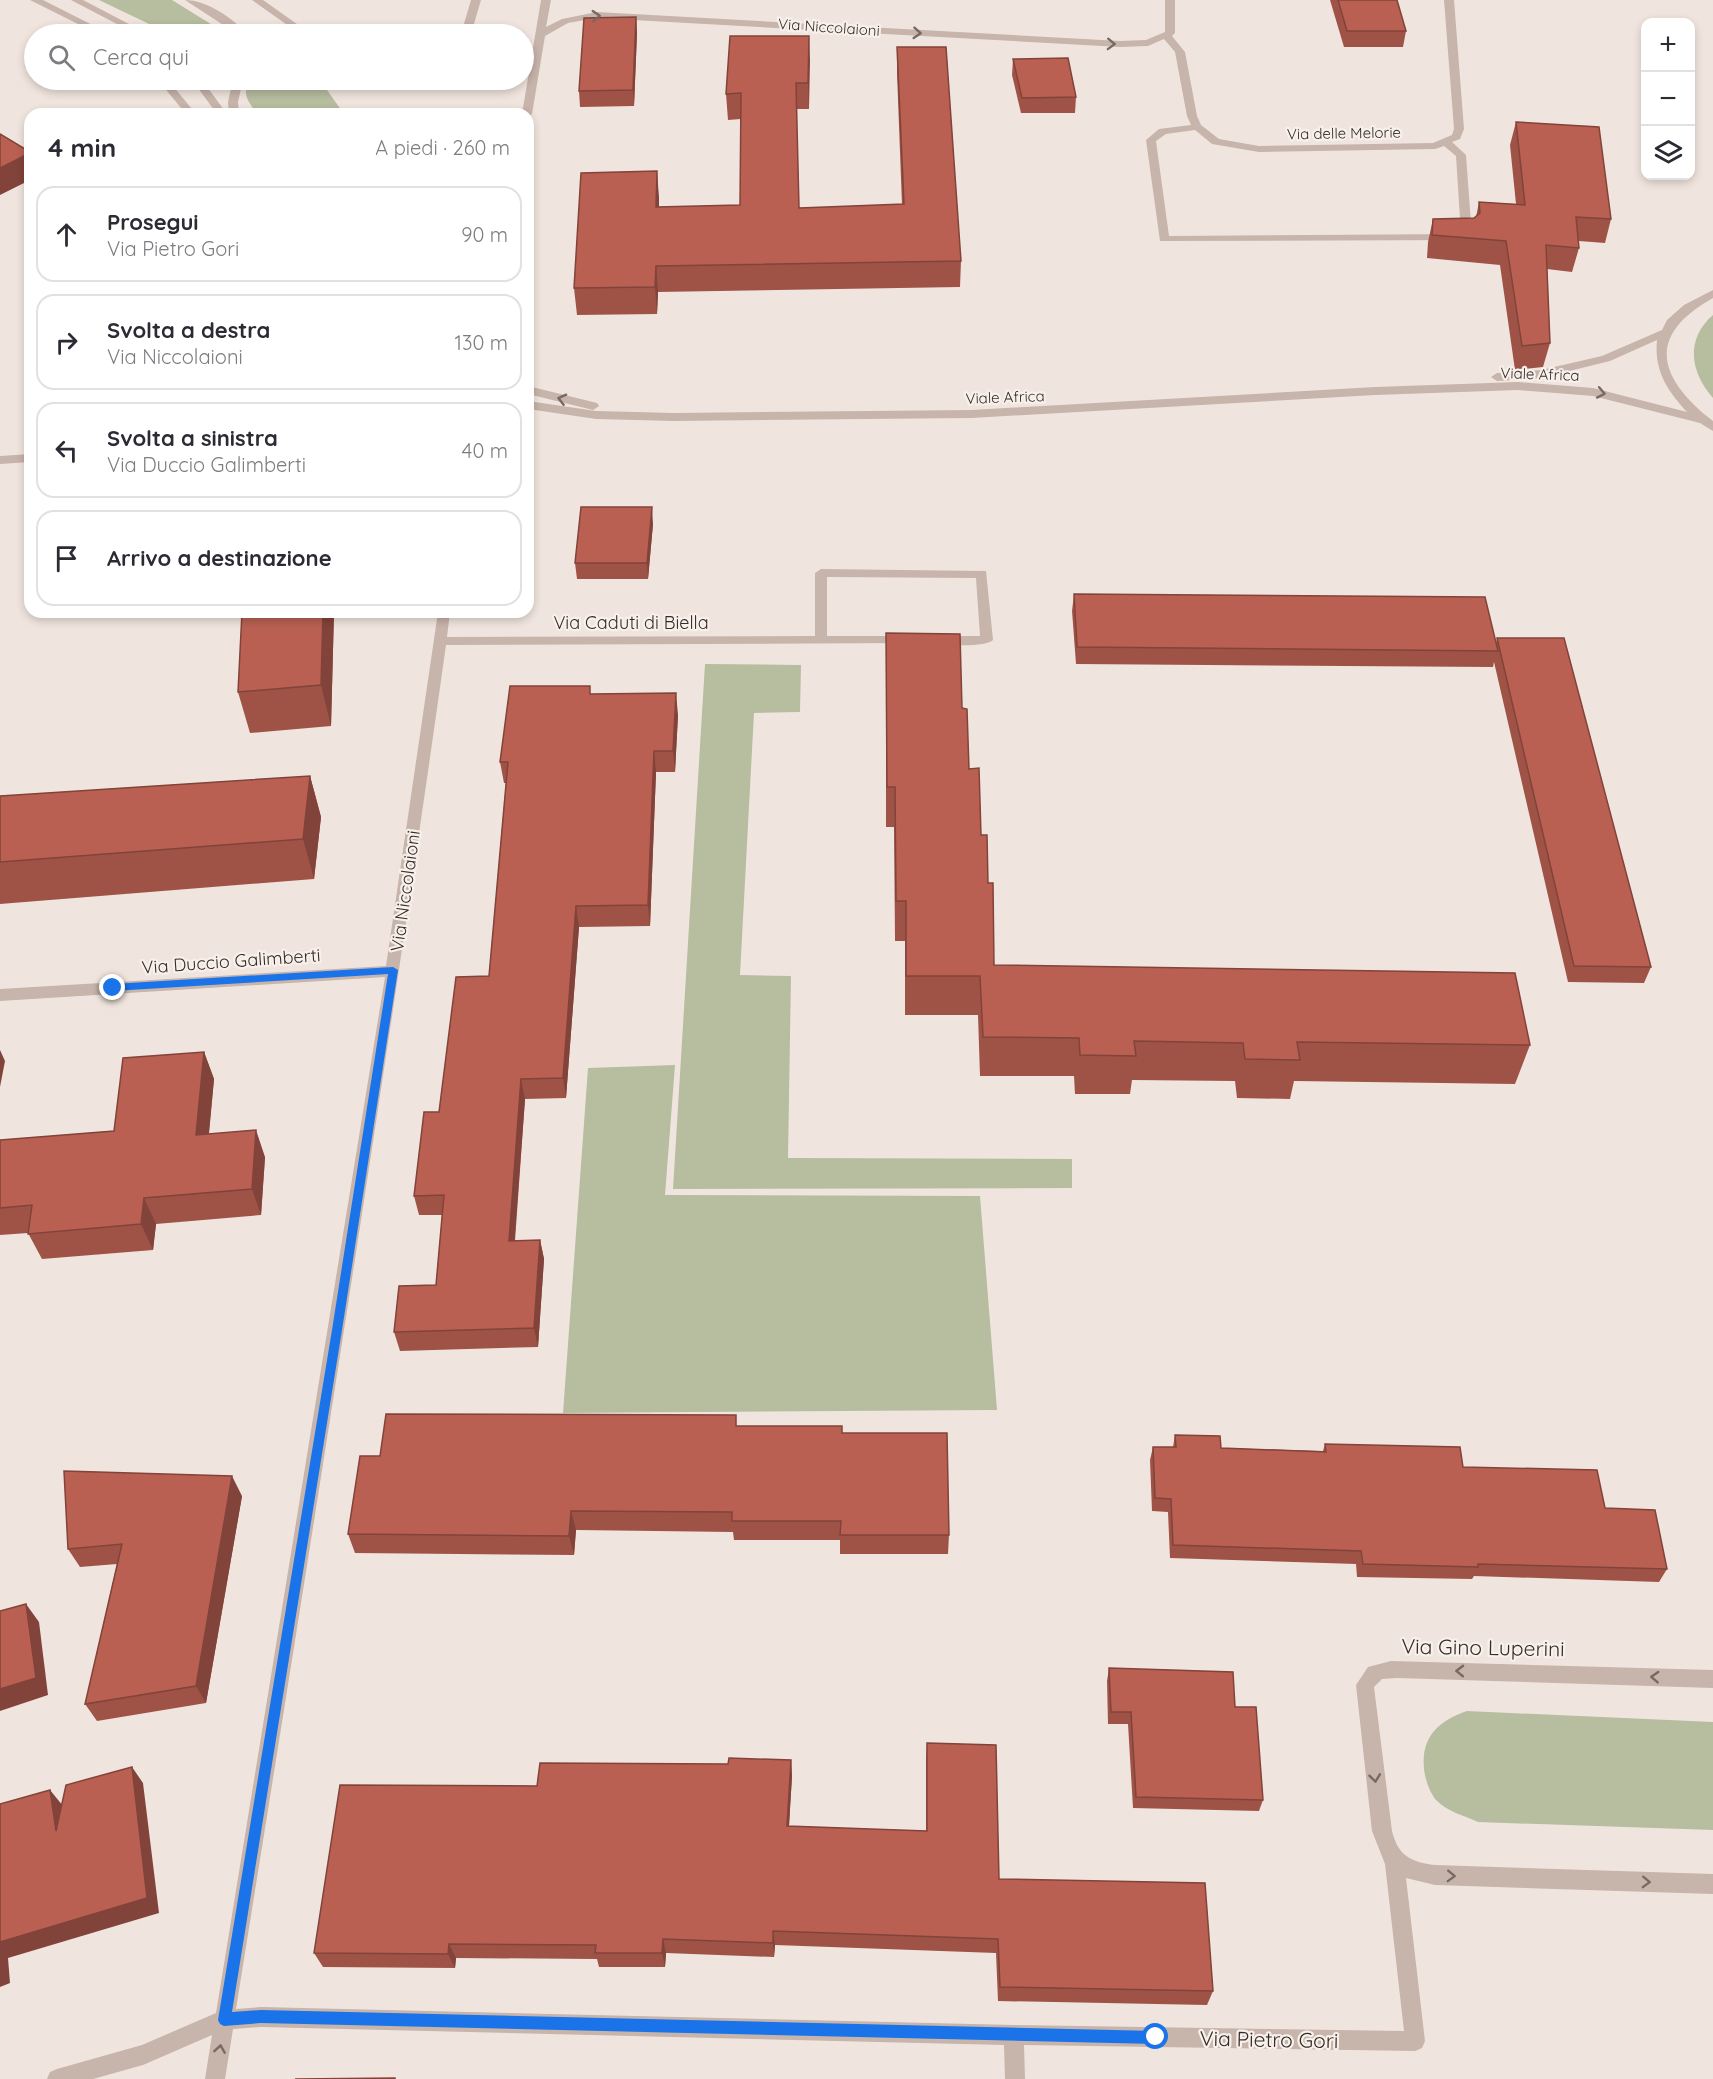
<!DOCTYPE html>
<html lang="it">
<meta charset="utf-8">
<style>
:root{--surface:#fff;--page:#f7f7f7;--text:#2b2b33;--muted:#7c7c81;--line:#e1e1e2}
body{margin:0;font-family:Quicksand,sans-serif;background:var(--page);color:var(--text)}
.controls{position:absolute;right:18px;top:18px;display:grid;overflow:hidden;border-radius:12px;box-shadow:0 3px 9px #0003}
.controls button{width:54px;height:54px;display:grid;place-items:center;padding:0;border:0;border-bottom:2px solid var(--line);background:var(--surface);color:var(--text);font:30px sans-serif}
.stop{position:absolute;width:18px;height:18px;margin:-14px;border:4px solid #1a73e8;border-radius:50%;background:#fff}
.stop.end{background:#1a73e8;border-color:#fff;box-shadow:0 2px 6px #0008}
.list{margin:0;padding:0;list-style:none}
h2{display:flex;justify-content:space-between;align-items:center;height:78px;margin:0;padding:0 24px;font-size:26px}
h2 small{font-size:20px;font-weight:400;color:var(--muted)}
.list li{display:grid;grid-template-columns:39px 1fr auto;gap:18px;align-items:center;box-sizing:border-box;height:96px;margin:0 12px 12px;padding:0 12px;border:2px solid var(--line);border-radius:18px}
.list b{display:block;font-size:22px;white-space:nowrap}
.list p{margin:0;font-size:20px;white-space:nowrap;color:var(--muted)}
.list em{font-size:20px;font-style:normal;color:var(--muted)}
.icon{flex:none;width:33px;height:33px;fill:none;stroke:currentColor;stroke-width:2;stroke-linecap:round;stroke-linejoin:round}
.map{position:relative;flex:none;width:1713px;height:2079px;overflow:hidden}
.search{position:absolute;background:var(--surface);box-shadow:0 3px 9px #0003;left:24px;top:24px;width:510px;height:66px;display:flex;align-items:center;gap:15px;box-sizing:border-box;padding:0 21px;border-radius:33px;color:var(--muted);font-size:22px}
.panel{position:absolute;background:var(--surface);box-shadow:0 3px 9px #0003;left:24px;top:108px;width:510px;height:510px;border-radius:18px}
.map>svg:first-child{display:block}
.green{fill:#b7bd9f}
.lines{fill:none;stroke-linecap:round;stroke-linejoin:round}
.minor{fill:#c7b4ab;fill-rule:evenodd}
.wall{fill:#9f5347}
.shaded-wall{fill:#82433a}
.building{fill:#b96053;stroke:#82433a;stroke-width:1.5}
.oneway{stroke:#776964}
.route{fill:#1a73e8}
.labels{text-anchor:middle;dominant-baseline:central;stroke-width:4.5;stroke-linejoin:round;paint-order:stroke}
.far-street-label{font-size:15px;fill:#352c29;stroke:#f8f0ea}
.street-label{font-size:18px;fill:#352c29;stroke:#f8f0ea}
.near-street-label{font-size:21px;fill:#352c29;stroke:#f8f0ea}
</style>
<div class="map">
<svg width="1713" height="2079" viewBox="0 0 1713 2079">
<rect width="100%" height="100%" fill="#f0e5de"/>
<!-- green -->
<g class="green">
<polygon points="99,0 172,0 227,34 170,34"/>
<path d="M 249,80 L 320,80 L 344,114 L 257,114 C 248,100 242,96 249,80 Z"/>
<path d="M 1713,315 L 1713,398 C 1690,372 1685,339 1713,315 Z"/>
<polygon points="705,664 801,665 800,712 754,713 740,975 791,976 788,1158 1072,1159 1072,1188 673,1189"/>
<polygon points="675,1065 665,1195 980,1196 997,1410 563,1413 588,1068"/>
<path d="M 1467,1711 L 1713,1722 L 1713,1830 L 1478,1822 C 1465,1816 1446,1811 1436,1800 C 1430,1793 1425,1779 1424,1769 C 1421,1737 1438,1721 1467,1711 Z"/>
</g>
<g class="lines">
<!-- minor -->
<g class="minor">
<polygon points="30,0 43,0 110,34 98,34"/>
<polygon points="71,0 83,0 148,34 136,34"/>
<path d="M 185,0 C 206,0 233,18 247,34 L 237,34 Z"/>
<polygon points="252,0 263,0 311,34 300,34"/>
<polygon points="471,0 481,0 471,34 461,34"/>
<path d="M 541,0 L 551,0 L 546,27 L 562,19 L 597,12 L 1120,41 L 1146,40 L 1165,32 L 1165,0 L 1175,0 L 1175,33 L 1172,36 L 1185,52 L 1197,116 L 1201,125 L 1219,139 L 1259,146 L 1433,143 L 1452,135 L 1454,129 L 1444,0 L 1454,0 L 1464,129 L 1460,139 L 1452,142 L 1466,155 L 1472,237 L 1467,240 L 1160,241 L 1146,140 L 1159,129 L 1191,125 L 1187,116 L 1175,52 L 1164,39 L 1148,46 L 1120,47 L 597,18 L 568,23 L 545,36 L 532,114 L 528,117 L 528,114 L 522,114 ZM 1195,130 L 1212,144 L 1259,152 L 1435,149 L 1444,146 L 1456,156 L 1461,234 L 1169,236 L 1156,141 L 1166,134 Z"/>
<polygon points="158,80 168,80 196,114 186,114"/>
<polygon points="192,80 202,80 227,114 217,114"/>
<polygon points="233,80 243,80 238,102 239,114 229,114 228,102"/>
<path d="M 1713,290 L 1713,298 C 1645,336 1658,378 1713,421 L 1713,431 L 1700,423 L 1593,396 L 1518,390 L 1375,395 L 972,418 L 674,421 L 596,419 L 528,409 L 528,401 L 596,411 L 674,413 L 972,410 L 1375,387 L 1518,382 L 1593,388 L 1687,412 C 1667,390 1654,371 1657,340 L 1610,361 L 1541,378 L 1497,381 L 1491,377 L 1497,373 L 1541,370 L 1602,356 L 1662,330 L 1667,320 L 1684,305 Z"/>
<polygon points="528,386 597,403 599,406 593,410 528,394"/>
<polygon points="30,454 30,462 0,464 0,456"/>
<path d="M 821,569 L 986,571 L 993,640 C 987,647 941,647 935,640 L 941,636 L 980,636 L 976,578 L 827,577 L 827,636 L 905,636 L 911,640 L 910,643 L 446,645 C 382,1101 309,1555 236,2009 L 261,2007 L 1014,2025 L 1404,2031 L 1385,1864 L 1372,1831 L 1356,1685 L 1368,1667 L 1391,1661 L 1713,1670 L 1713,1688 L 1397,1678 L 1382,1679 L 1374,1687 L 1392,1831 C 1398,1856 1411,1862 1435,1865 L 1713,1874 L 1713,1894 L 1435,1885 L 1406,1878 L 1425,2041 L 1422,2048 L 1415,2051 L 1024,2045 L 1025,2079 L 1005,2079 L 1004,2045 L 261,2027 L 233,2029 L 225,2079 L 205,2079 L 212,2035 L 143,2065 L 93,2079 L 47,2079 L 50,2072 L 57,2069 L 142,2045 L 216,2013 L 385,977 L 0,1001 L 0,989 L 386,966 L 438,612 L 450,612 L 447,637 L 815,636 L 815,573 Z"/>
</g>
</g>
<!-- wall -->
<g class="wall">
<polygon points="1330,0 1397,0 1406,31 1403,47 1344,47"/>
<polygon points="636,17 637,33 634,106 580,107 579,91"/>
<polygon points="809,36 809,109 796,109 799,208 902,205 897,73 897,47 961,261 960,287 658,292 657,314 577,315 574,288 657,171 659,207 740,205 741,119 728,120 726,94"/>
<polygon points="1013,59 1076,97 1075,113 1021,113 1012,75"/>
<polygon points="1516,122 1611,219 1605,243 1579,241 1579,248 1572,272 1547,269 1550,343 1543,367 1515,370 1500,265 1427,258 1428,242 1433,219 1474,218 1476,217 1479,202 1516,204 1510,145"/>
<polygon points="653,524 648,579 577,579 575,563"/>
<polygon points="1074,594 1496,643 1497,638 1651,967 1644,983 1568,982 1494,662 1493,667 1076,664 1072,611"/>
<polygon points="334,612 331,726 250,733 238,692"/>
<polygon points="886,633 962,708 969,769 981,835 988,883 994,965 1530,1045 1515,1084 1294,1081 1290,1099 1237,1098 1235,1081 1132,1080 1130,1094 1075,1094 1074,1076 980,1076 978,1015 905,1015 905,941 895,941 894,827 886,827"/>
<polygon points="591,694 678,715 675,772 656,772 650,926 579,927 566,1098 525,1099 515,1241 540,1240 544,1259 538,1347 400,1351 394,1332 436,1285 442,1215 419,1215 414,1196 439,1112 489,976 506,783 504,783 500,762"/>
<polygon points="310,776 321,817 314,879 0,904 0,796"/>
<polygon points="204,1052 214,1079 209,1134 265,1157 261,1215 156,1224 153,1250 42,1259 28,1233 0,1235 0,1140 114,1131"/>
<polygon points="737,1426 842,1433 949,1535 948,1554 840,1554 840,1540 734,1540 733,1532 576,1530 574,1555 355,1553 348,1534 380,1456"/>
<polygon points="1175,1435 1221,1448 1323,1451 1325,1444 1463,1467 1605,1508 1667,1569 1659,1582 1474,1576 1472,1579 1357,1577 1356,1564 1170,1558 1168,1512 1152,1511 1150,1460 1153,1447 1173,1447"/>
<polygon points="242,1496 206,1703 97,1721 85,1704 117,1564 80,1567 68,1549"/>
<polygon points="1109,1668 1235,1707 1263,1800 1259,1811 1133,1808 1128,1724 1108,1724 1107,1681"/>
<polygon points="927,1743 999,1879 1213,1991 1207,2005 998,2001 996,1953 775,1945 774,1957 666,1953 665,1967 599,1967 597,1959 456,1958 455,1968 323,1967 314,1953 537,1786 728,1764 791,1760 792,1776 789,1826 926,1831 926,1759"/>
</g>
<!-- shaded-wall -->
<g class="shaded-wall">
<polygon points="636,17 637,33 634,106 633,90"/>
<polygon points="809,36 810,61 809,109 808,83"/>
<polygon points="30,153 30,180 0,195 0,168"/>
<polygon points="657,171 659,198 659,234 656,207"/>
<polygon points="656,266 658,292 657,314 655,287"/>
<polygon points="652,507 653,524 648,579 647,563"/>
<polygon points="323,612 334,612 331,726 321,685"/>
<polygon points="676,693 678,715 675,772 673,751"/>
<polygon points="654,751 656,772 650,926 648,905"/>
<polygon points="310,776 321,817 314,879 303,839"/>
<polygon points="576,906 579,927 566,1098 563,1078"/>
<polygon points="0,1050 5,1061 0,1087"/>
<polygon points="204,1052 214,1079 206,1162 196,1135"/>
<polygon points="521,1079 525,1099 513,1260 509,1241"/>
<polygon points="256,1130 265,1157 261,1215 252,1189"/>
<polygon points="144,1198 156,1224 153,1250 141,1224"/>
<polygon points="540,1240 544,1259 538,1347 534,1328"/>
<polygon points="232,1476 242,1496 206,1703 196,1686"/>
<polygon points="571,1511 576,1530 574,1555 569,1536"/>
<polygon points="26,1604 39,1622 48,1695 0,1711 0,1689"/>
<polygon points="791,1760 792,1776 788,1841 787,1826"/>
<polygon points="132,1767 143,1783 159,1913 8,1958 10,1983 0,1987 0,1942"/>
<polygon points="50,1790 63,1806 56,1831"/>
<polygon points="773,1931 775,1945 774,1957 773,1943"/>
<polygon points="663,1939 666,1953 665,1967 662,1953"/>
<polygon points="449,1944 456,1958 455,1968 448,1954"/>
</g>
<!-- building -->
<g class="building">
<polygon points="1338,0 1397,0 1406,31 1347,31"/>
<polygon points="636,17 633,90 579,91 584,18"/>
<polygon points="730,36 809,36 808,83 796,83 799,208 904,204 897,47 946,47 961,261 656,266 655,287 574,288 581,173 657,171 656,207 740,205 741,93 726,94"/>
<polygon points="1068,58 1076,97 1022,98 1013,59"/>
<polygon points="1516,122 1599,127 1611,219 1576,217 1579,248 1546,245 1550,343 1522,346 1506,241 1432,235 1433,219 1474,218 1480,213 1479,202 1525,205"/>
<polygon points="0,134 30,152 30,153 0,168"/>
<polygon points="581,507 652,507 647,563 575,563"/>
<polygon points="1074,594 1485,597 1498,651 1077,647"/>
<polygon points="242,612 323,612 321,685 238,692"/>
<polygon points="886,633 960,634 962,708 967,709 969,769 979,768 981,835 987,835 988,883 993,883 994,965 1515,973 1530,1045 1297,1042 1300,1060 1245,1059 1243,1043 1134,1041 1136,1056 1080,1055 1079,1038 983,1037 980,976 906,976 906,901 896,901 895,787 887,787"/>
<polygon points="1497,638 1564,638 1651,967 1574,966"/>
<polygon points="510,686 590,686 590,694 676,693 673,751 654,751 648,905 576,906 563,1078 521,1079 509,1241 540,1240 534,1328 394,1332 399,1286 436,1285 444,1195 414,1196 424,1112 439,1112 456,977 489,976 508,762 500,762"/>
<polygon points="310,776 303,839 0,862 0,796"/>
<polygon points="204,1052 196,1135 256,1130 252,1189 144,1198 141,1224 28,1234 32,1205 0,1208 0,1140 114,1131 123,1058"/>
<polygon points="386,1414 736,1415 736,1426 842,1426 842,1433 947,1433 949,1535 840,1535 841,1521 732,1521 732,1512 571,1511 569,1536 348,1534 360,1456 380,1456"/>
<polygon points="1175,1435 1220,1436 1221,1448 1326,1452 1325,1444 1460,1447 1463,1467 1597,1470 1605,1508 1655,1510 1667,1569 1478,1564 1478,1567 1363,1564 1361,1551 1173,1545 1171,1499 1155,1498 1153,1447 1176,1447"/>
<polygon points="64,1471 232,1476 196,1686 85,1704 122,1544 68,1549"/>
<polygon points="26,1604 36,1678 0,1689 0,1611"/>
<polygon points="1109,1668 1233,1672 1235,1707 1256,1707 1263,1800 1136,1797 1131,1712 1111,1712"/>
<polygon points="927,1743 996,1745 999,1879 1205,1883 1213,1991 1000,1987 998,1939 773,1931 773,1943 663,1939 662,1953 595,1953 596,1945 449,1944 448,1954 314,1953 340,1785 537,1786 540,1763 728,1764 729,1758 791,1760 787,1826 927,1831"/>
<polygon points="132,1767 147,1898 0,1942 0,1804 50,1790 56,1831 66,1785"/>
<polygon points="395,2078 395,2079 295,2079"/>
</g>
<!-- one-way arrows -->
<defs><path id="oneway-chevron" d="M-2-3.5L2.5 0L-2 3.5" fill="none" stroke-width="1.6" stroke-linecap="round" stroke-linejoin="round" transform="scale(1.5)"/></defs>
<g class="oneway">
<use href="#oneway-chevron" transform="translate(596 16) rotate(-3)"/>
<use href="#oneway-chevron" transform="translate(917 33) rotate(4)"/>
<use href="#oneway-chevron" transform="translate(1111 44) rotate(2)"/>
<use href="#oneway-chevron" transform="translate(1601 393) rotate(11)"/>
<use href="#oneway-chevron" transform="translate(562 399) rotate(-166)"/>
<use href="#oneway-chevron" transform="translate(1460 1671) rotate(-179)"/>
<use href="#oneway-chevron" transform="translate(1655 1677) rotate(-177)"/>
<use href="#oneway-chevron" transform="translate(1375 1778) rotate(83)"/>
<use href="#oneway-chevron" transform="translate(1451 1876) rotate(2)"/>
<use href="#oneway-chevron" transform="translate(1646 1882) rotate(2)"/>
<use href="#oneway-chevron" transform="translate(220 2049) rotate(-81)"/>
</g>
<!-- route -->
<polygon class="route" points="393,967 398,970 342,1330 232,2012 261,2010 1156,2031 1160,2033 1162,2037 1160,2042 1156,2044 261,2023 224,2026 220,2024 218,2020 332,1330 388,974 113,991 109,988 113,984"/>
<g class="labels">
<!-- far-street labels -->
<g class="far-street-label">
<text transform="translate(829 27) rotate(4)">Via Niccolaioni</text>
<text transform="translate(1344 133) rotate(-1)">Via delle Melorie</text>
<text transform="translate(1540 374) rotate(2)">Viale Africa</text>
<text transform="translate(1005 397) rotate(-2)">Viale Africa</text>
</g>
<!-- street labels -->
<g class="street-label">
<text x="631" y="622">Via Caduti di Biella</text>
<text transform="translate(405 891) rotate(-82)">Via Niccolaioni</text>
<text transform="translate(231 961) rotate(-4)">Via Duccio Galimberti</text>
</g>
<!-- near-street labels -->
<g class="near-street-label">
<text transform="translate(1483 1647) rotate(1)">Via Gino Luperini</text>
<text transform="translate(1269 2039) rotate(1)">Via Pietro Gori</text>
</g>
</g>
</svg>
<div class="controls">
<button>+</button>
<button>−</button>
<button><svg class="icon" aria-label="layers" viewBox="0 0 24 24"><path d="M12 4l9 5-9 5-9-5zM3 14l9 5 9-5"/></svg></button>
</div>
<div class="stop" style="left:1156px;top:2037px"></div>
<div class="stop end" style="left:113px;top:988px"></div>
<div class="search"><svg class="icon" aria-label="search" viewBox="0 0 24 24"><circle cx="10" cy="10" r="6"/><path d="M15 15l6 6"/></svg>Cerca qui</div>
<section class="panel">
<h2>4 min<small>A piedi · 260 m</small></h2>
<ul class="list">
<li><svg class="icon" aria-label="ahead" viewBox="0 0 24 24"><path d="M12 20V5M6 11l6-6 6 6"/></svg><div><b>Prosegui</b><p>Via Pietro Gori</p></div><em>90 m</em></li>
<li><svg class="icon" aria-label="right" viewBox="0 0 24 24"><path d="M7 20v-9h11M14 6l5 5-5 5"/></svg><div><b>Svolta a destra</b><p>Via Niccolaioni</p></div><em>130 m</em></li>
<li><svg class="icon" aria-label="left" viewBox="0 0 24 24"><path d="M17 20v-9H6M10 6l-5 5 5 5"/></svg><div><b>Svolta a sinistra</b><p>Via Duccio Galimberti</p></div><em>40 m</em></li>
<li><svg class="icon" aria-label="arrive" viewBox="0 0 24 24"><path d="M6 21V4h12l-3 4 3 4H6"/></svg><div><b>Arrivo a destinazione</b></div></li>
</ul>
</section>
</div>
